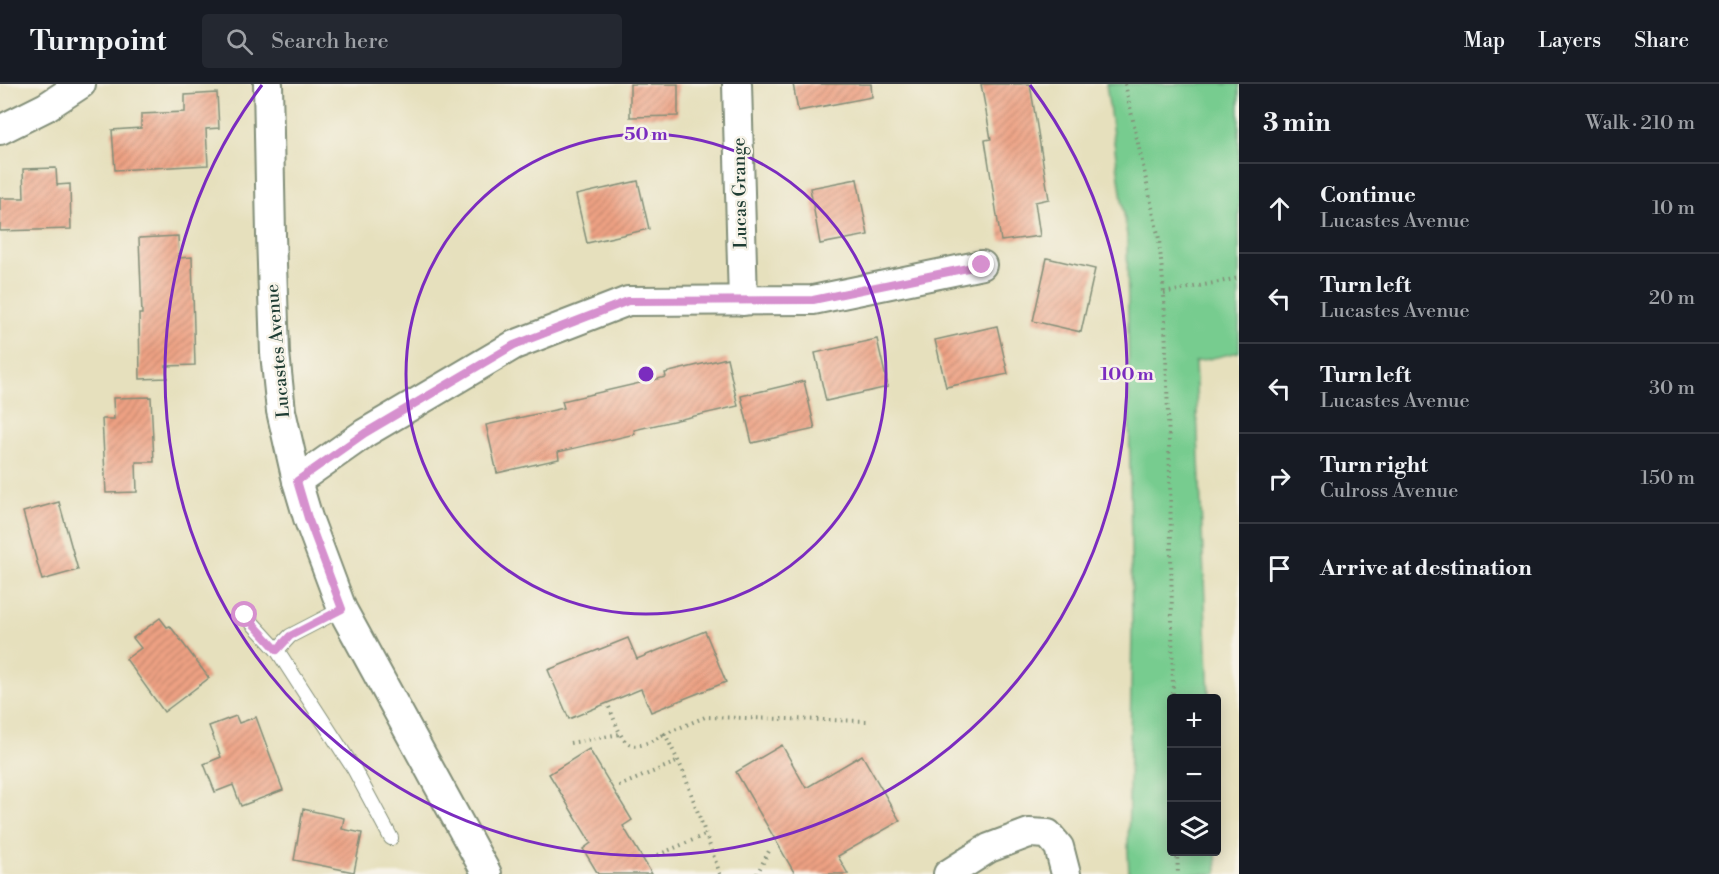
<!DOCTYPE html>
<meta charset="utf-8">
<style>
:root{--surface:#171b24;--page:#242831;--text:#f1f3f6;--muted:#9ea1a6;--line:#363941}
body{margin:0;font-family:"Libre Bodoni",serif;background:var(--page);color:var(--text)}
.controls{position:absolute;right:18px;bottom:18px;display:grid;overflow:hidden;border-radius:6px;box-shadow:0 3px 15px #0003}
.controls button{width:54px;height:54px;display:grid;place-items:center;padding:0;border:0;border-bottom:2px solid var(--line);background:var(--surface);color:var(--text);font:30px sans-serif}
.stop{position:absolute;width:18px;height:18px;margin:-14px;border:4px solid #d690ce;border-radius:50%;background:#fff}
.stop.end{background:#d690ce;border-color:#fff;box-shadow:0 2px 6px #0008}
.list{margin:0;padding:0;list-style:none}
h2{display:flex;justify-content:space-between;align-items:center;height:78px;margin:0;padding:0 24px;font-size:26px}
h2 small{font-size:20px;font-weight:400;color:var(--muted)}
.list li{display:grid;grid-template-columns:39px 1fr auto;gap:18px;align-items:center;box-sizing:border-box;height:90px;padding:0 24px;border-top:2px solid var(--line)}
.list b{display:block;font-size:22px;white-space:nowrap}
.list p{margin:0;font-size:20px;white-space:nowrap;color:var(--muted)}
.list em{font-size:20px;font-style:normal;color:var(--muted)}
.icon{flex:none;width:33px;height:33px;fill:none;stroke:currentColor;stroke-width:2;stroke-linecap:round;stroke-linejoin:round}
.map{position:relative;flex:none;width:1239px;height:790px;overflow:hidden}
header{display:flex;align-items:center;gap:36px;box-sizing:border-box;height:84px;padding:0 30px;background:var(--surface);border-bottom:2px solid var(--line)}
header strong{font-size:28px}
nav{display:flex;gap:33px;margin-inline-start:auto;font-size:21px}
.search{width:420px;height:54px;background:var(--page);display:flex;align-items:center;gap:15px;box-sizing:border-box;padding:0 21px;border-radius:6px;color:var(--muted);font-size:22px}
main{display:flex}
aside{flex:1;background:var(--surface)}
.map>svg:first-child{display:block}
.green{fill:#77cc8f;stroke:#4b8462;stroke-width:1.5}
.building{fill:url(#building-hatch)}
.lines{fill:none;stroke-linecap:round;stroke-linejoin:round}
.lane-casing{stroke:#828e78;stroke-width:16}
.street-casing{stroke:#828e78;stroke-width:32}
.path{stroke:#828e78;stroke-width:4;stroke-dasharray:1.5 4.5;stroke-linecap:butt}
.lane{stroke:#fff;stroke-width:14}
.street{stroke:#fff;stroke-width:28}
.route{stroke:#d690ce;stroke-width:8}
.ring{fill:none;stroke:#7b2cbf;stroke-width:3}
.labels{text-anchor:middle;dominant-baseline:central;stroke-width:5;stroke-linejoin:round;paint-order:stroke}
.street-label{font-size:18px;fill:#1f3d34;stroke:#f7f3e8}
.centre{fill:#7b2cbf;stroke:#f7f3e8;stroke-width:3}
.ring-label{font-size:18px;text-anchor:middle;font-weight:bold;fill:#7b2cbf;stroke:#f7f3e8;stroke-width:5;stroke-linejoin:round;paint-order:stroke}
</style>
<header>
<strong>Turnpoint</strong>
<div class="search"><svg class="icon" aria-label="search" viewBox="0 0 24 24"><circle cx="10" cy="10" r="6"/><path d="M15 15l6 6"/></svg>Search here</div>
<nav><a>Map</a><a>Layers</a><a>Share</a></nav>
</header>
<main>
<div class="map">
<svg width="1239" height="790" viewBox="0 0 1239 790">
<defs>
<pattern id="building-hatch" width="6" height="6" patternUnits="userSpaceOnUse" patternTransform="scale(1.5)"><rect width="6" height="6" fill="#eea183"/><path d="M-1 1l2-2M0 6l6-6M5 7l2-2" fill="none" stroke="#c0846c"/></pattern>
</defs>
<rect width="100%" height="100%" fill="#f7f3e8"/>
<filter id="ink" filterUnits="userSpaceOnUse"><feTurbulence type="fractalNoise" baseFrequency=".0167" numOctaves="2"/><feDisplacementMap in="SourceGraphic" scale="12" xChannelSelector="R" yChannelSelector="G"/><feConvolveMatrix kernelMatrix="1 2 1 2 8 2 1 2 1" color-interpolation-filters="sRGB"/></filter>
<filter id="wash" filterUnits="userSpaceOnUse"><feTurbulence type="fractalNoise" baseFrequency=".008" numOctaves="4" result="noise"/><feDisplacementMap in="SourceGraphic" scale="24" xChannelSelector="R" yChannelSelector="G"/><feGaussianBlur stdDeviation="1.35" result="paint"/><feColorMatrix in="noise" values="0 0 0 0 0 0 0 0 0 0 0 0 0 0 0 0 0 1.4 0 .05"/><feComposite in="paint" operator="in"/></filter>
<g filter="url(#wash)">
<rect width="100%" height="100%" fill="#e6e0bd"/>
<!-- green -->
<polygon class="green" points="1106,0 1239,0 1239,268 1195,278 1209,614 1172,614 1172,768 1216,768 1217,790 1129,790 1128,768 1132,546 1127,152"/>
<g id="blocks">
<!-- building -->
<g class="building">
<polygon points="630,0 678,0 678,32 630,33"/>
<polygon points="793,0 871,0 872,13 798,27"/>
<polygon points="981,0 1030,0 1049,115 1035,118 1040,152 1001,157 985,56 991,55"/>
<polygon points="217,9 219,44 206,45 208,81 115,86 112,46 141,44 141,30 185,28 185,11"/>
<polygon points="56,84 57,101 70,100 71,145 0,147 0,114 24,114 23,85"/>
<polygon points="857,95 868,151 820,160 810,104"/>
<polygon points="638,97 649,145 587,159 576,111"/>
<polygon points="178,152 179,174 192,173 195,281 166,282 167,294 140,295 139,230 142,230 139,154"/>
<polygon points="1047,174 1095,185 1081,248 1033,237"/>
<polygon points="997,242 1008,290 946,303 935,256"/>
<polygon points="877,255 888,303 826,317 815,269"/>
<polygon points="727,274 738,322 634,346 635,350 558,368 559,375 497,389 486,341 564,324 562,317 666,293 665,289"/>
<polygon points="804,297 815,345 752,359 741,312"/>
<polygon points="151,313 154,378 136,378 137,408 106,409 102,335 114,335 113,314"/>
<polygon points="59,418 78,486 42,496 23,428"/>
<polygon points="160,534 167,543 170,542 209,594 164,628 126,575 141,564 133,554"/>
<polygon points="705,547 726,598 651,628 641,605 569,635 548,586 628,554 637,575"/>
<polygon points="236,632 239,639 256,633 283,706 241,722 233,701 215,708 204,680 221,673 209,642"/>
<polygon points="782,661 806,704 862,671 900,737 838,772 848,790 795,790 736,688"/>
<polygon points="589,665 632,736 623,742 652,790 598,790 583,765 591,759 549,690"/>
<polygon points="303,725 344,734 342,745 362,749 354,788 294,776"/>
</g>
</g>
</g>
<g filter="url(#ink)">
<use href="#blocks" fill-opacity="0" stroke="#828e78" stroke-width="1.5"/>
<g class="lines">
<defs>
<g id="lane">
<polyline points="245,531 277,566 354,685 391,754"/>
<polyline points="277,566 290,552 342,525"/>
</g>
<g id="street">
<polyline points="268,0 271,151 275,269 281,327 297,397 308,434 342,525 487,790"/>
<polyline points="737,0 743,217"/>
<polyline points="0,46 46,23 81,0"/>
<polyline points="297,397 365,349 514,261 628,217 813,216 982,181"/>
<polyline points="948,790 989,764 1029,749 1048,750 1059,763 1066,790"/>
</g>
</defs>
<!-- lane casing -->
<use href="#lane" class="lane-casing"/>
<!-- street casing -->
<use href="#street" class="street-casing"/>
<!-- path -->
<g class="path">
<polyline points="1125,0 1159,155 1164,209 1170,391 1173,614"/>
<polyline points="1164,209 1239,194"/>
<path d="M 609,623 C 625,661 624,673 665,650"/>
<polyline points="570,659 620,650"/>
<polyline points="619,702 679,677"/>
<polyline points="1177,768 1178,790"/>
<polyline points="658,771 707,750"/>
<polyline points="720,790 683,687 665,650 705,633 867,637"/>
<polyline points="757,790 769,767"/>
</g>
<!-- lane -->
<use href="#lane" class="lane"/>
<!-- street -->
<use href="#street" class="street"/>
</g>
</g>
<g class="lines" filter="url(#ink)">
<!-- route -->
<polyline class="route" points="245,531 277,566 290,552 342,525 308,434 297,397 365,349 514,261 628,217 813,216 982,181"/>
</g>
<!-- distance rings -->
<g class="ring">
<circle cx="646" cy="290" r="240"/>
<path d="M1030 1A481 481 0 1 1 262 1"/>
</g>
<g class="labels">
<!-- street labels -->
<g class="street-label">
<text transform="translate(740 109) rotate(-91)">Lucas Grange</text>
<text transform="translate(278 267) rotate(-95)">Lucastes Avenue</text>
</g>
</g>
<circle cx="646" cy="290" r="9" class="centre"/>
<g class="ring-label">
<text x="646" y="56">50 m</text>
<text x="1127" y="296">100 m</text>
</g>
</svg>
<div class="controls">
<button>+</button>
<button>−</button>
<button><svg class="icon" aria-label="layers" viewBox="0 0 24 24"><path d="M12 4l9 5-9 5-9-5zM3 14l9 5 9-5"/></svg></button>
</div>
<div class="stop" style="left:245px;top:531px"></div>
<div class="stop end" style="left:982px;top:181px"></div>
</div>
<aside>
<h2>3 min<small>Walk · 210 m</small></h2>
<ul class="list">
<li><svg class="icon" aria-label="ahead" viewBox="0 0 24 24"><path d="M12 20V5M6 11l6-6 6 6"/></svg><div><b>Continue</b><p>Lucastes Avenue</p></div><em>10 m</em></li>
<li><svg class="icon" aria-label="left" viewBox="0 0 24 24"><path d="M17 20v-9H6M10 6l-5 5 5 5"/></svg><div><b>Turn left</b><p>Lucastes Avenue</p></div><em>20 m</em></li>
<li><svg class="icon" aria-label="left" viewBox="0 0 24 24"><path d="M17 20v-9H6M10 6l-5 5 5 5"/></svg><div><b>Turn left</b><p>Lucastes Avenue</p></div><em>30 m</em></li>
<li><svg class="icon" aria-label="right" viewBox="0 0 24 24"><path d="M7 20v-9h11M14 6l5 5-5 5"/></svg><div><b>Turn right</b><p>Culross Avenue</p></div><em>150 m</em></li>
<li><svg class="icon" aria-label="arrive" viewBox="0 0 24 24"><path d="M6 21V4h12l-3 4 3 4H6"/></svg><div><b>Arrive at destination</b></div></li>
</ul>
</aside>
</main>
